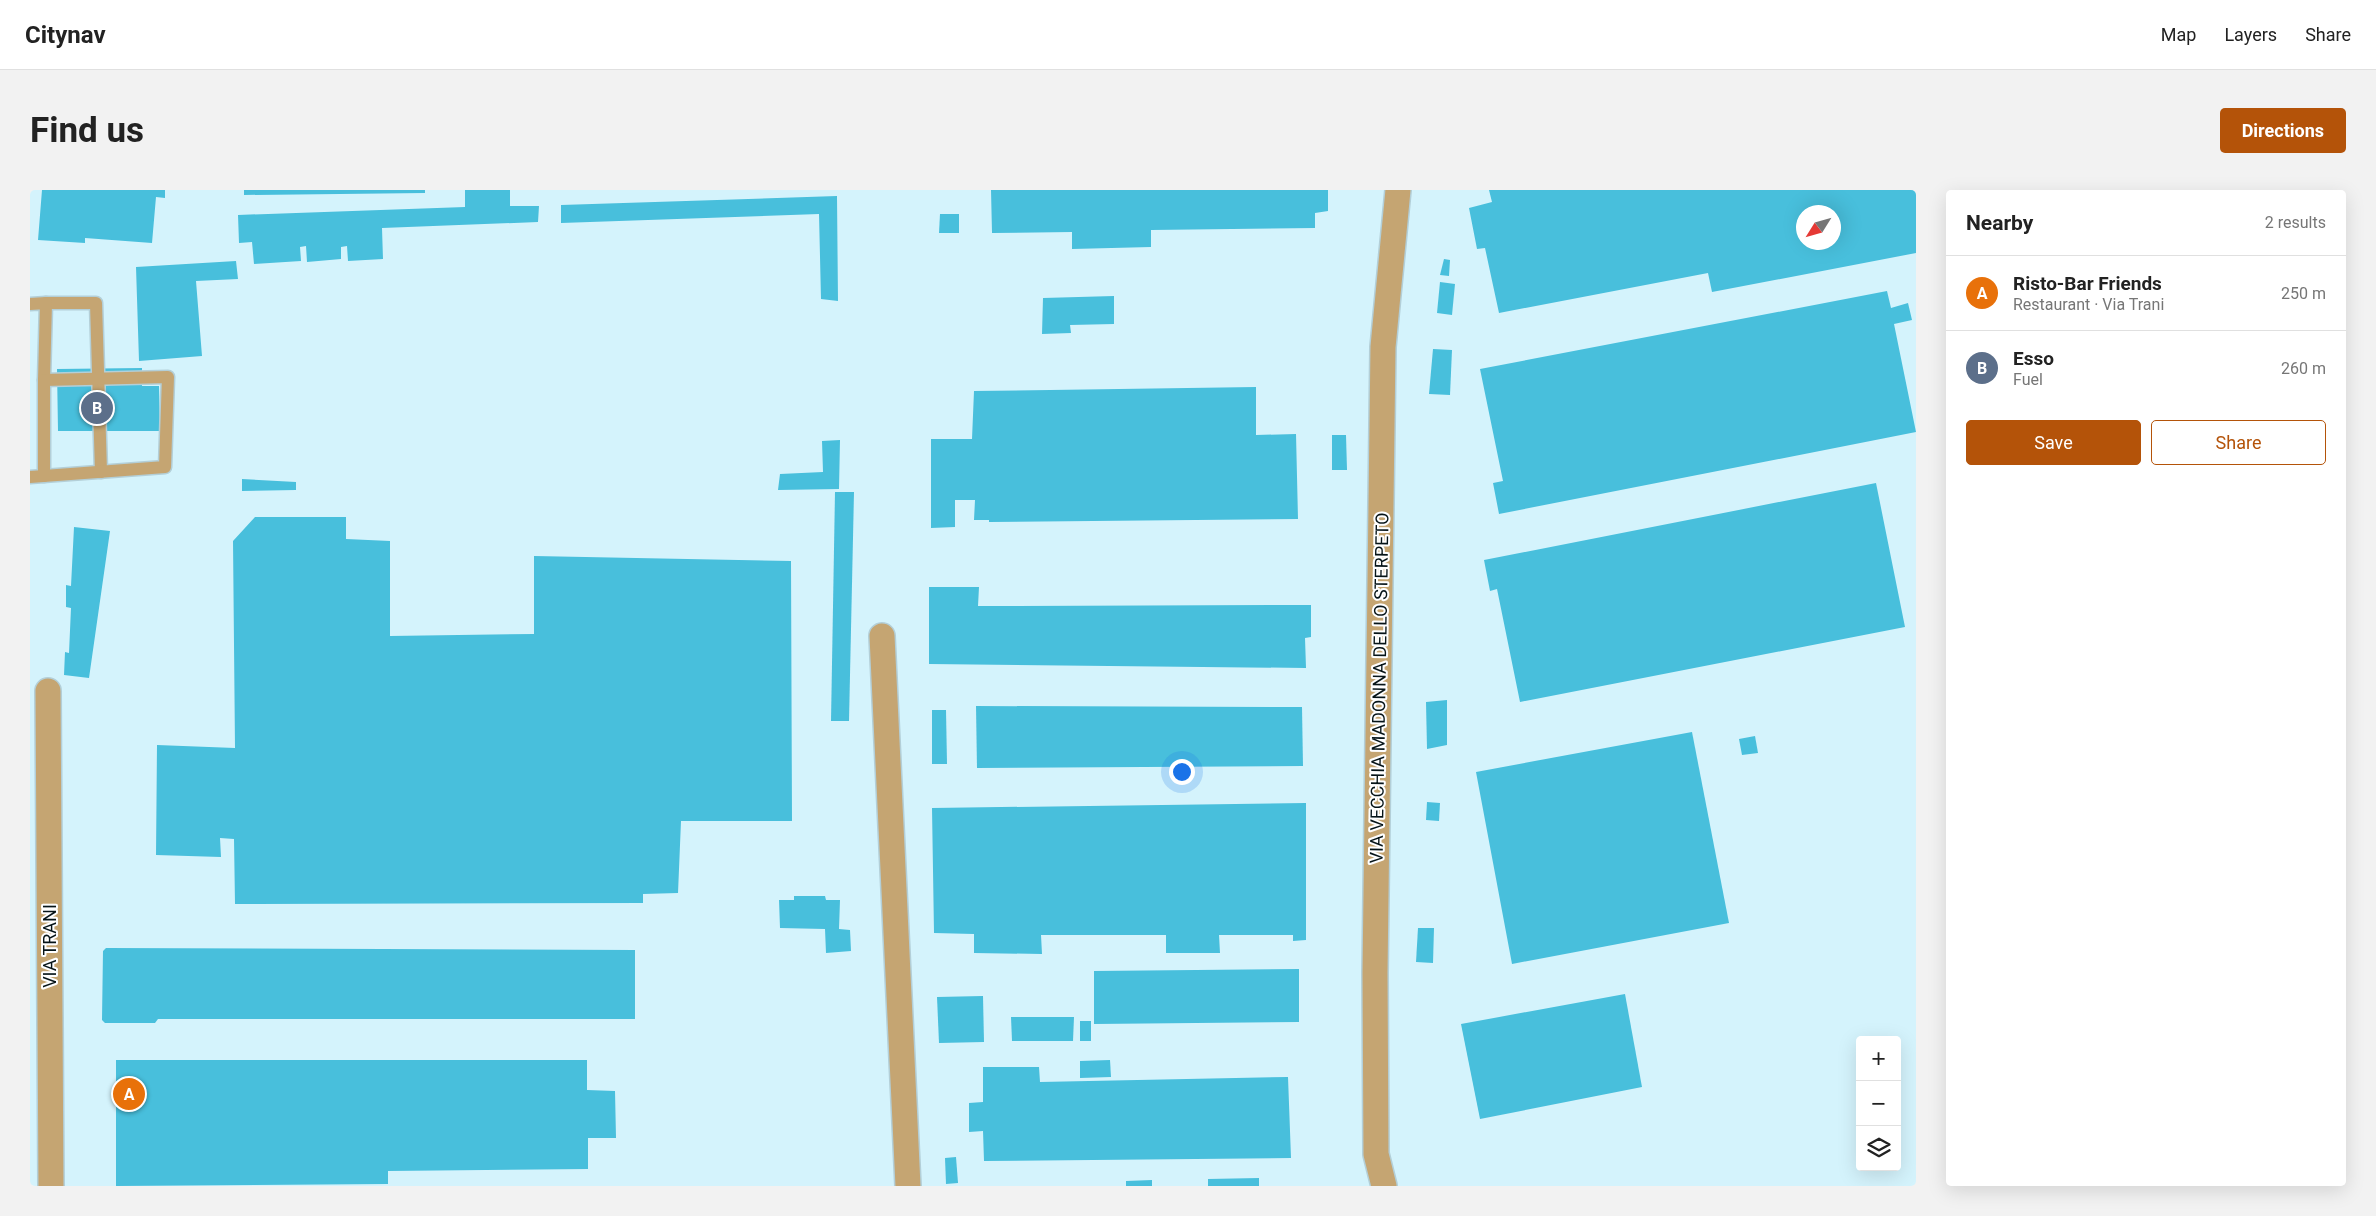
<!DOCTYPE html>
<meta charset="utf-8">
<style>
:root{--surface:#fff;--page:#f2f2f2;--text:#222;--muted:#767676;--line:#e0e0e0;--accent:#b45309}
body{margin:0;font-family:Roboto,sans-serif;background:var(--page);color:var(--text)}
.controls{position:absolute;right:15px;bottom:15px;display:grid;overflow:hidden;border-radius:5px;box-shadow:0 5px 20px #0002}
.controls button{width:45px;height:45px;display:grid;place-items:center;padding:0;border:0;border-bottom:1px solid var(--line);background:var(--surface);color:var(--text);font:25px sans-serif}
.compass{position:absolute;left:1766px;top:15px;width:45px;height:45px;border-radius:50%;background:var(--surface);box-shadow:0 5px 20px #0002;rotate:233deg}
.you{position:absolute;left:1151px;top:581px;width:18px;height:18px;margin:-12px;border:4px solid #fff;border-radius:50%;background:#1a73e8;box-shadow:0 0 0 8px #1a73e833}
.badge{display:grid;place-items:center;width:32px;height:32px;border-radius:50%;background:var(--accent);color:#fff;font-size:16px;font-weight:700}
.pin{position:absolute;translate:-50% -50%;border:2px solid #fff;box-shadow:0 1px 5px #0006}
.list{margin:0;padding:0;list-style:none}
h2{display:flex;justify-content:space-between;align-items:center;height:65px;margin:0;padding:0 20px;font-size:21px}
h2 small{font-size:16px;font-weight:400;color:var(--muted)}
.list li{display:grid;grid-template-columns:32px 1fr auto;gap:15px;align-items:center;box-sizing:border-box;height:75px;padding:0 20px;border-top:1px solid var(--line)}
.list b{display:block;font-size:19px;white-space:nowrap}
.list p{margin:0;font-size:16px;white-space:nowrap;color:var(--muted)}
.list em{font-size:16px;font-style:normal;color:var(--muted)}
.actions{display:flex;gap:10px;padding:15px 20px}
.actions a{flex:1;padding:11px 0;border:1px solid var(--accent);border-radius:5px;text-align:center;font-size:18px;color:var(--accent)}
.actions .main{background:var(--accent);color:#fff}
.icon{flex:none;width:28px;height:28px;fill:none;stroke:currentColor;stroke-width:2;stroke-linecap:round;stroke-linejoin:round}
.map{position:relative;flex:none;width:1886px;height:996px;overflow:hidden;border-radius:5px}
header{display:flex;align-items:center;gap:30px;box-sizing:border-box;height:70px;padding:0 25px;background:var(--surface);border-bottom:1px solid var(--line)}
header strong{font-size:24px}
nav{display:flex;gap:28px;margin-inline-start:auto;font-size:18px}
.intro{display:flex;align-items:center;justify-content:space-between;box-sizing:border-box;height:120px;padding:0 30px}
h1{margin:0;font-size:35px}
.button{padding:12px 22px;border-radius:5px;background:var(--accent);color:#fff;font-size:18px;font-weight:700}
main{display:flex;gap:30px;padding:0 30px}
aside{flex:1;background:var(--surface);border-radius:5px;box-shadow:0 5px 20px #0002}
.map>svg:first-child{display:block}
.building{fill:#48bfdc;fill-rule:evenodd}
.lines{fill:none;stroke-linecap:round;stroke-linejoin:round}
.lane-casing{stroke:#b3cfd8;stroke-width:15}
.street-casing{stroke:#b3cfd8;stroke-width:28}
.lane{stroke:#c5a572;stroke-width:12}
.street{stroke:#c5a572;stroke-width:25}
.labels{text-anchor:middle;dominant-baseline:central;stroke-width:4;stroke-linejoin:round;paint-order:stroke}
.street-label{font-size:18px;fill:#061418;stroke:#fff}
</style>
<header>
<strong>Citynav</strong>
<nav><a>Map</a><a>Layers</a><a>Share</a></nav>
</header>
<div class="intro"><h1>Find us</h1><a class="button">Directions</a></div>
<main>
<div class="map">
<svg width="1886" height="996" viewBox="0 0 1886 996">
<rect width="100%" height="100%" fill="#d4f3fc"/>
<!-- building -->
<g class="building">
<polygon points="12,0 135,0 135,8 126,7 122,53 55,48 55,53 8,50"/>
<polygon points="214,0 395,0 395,3 214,5"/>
<polygon points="435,0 480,0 480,16 509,16 508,32 352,38 353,69 318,71 317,56 311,57 311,69 277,72 276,56 270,57 271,71 224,74 222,52 209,53 208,25 435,17"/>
<polygon points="961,0 1298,0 1298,21 1285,23 1285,38 1121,40 1121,57 1042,59 1042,42 962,43"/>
<path d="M 1459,0 L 1886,0 L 1886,63 L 1682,102 L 1678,83 L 1469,123 L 1455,58 L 1447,59 L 1439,18 L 1462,12 ZM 1774,22 L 1804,22 L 1804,52 L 1774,52 Z"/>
<polygon points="807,6 808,111 791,109 789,24 531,33 531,15"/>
<polygon points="910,24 929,24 929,43 909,43"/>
<polygon points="1414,69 1420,70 1419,86 1410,85"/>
<polygon points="206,71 208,89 166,91 172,166 109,171 106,77"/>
<polygon points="1410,92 1425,94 1422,125 1407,123"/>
<polygon points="1857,101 1861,118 1878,113 1882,130 1864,134 1886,242 1469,324 1463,293 1473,291 1450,179"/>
<polygon points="1084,106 1084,134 1040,135 1041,143 1012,144 1013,108"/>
<polygon points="1403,159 1422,160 1420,205 1399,204"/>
<polygon points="112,178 112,196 129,196 130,241 28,241 27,179"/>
<polygon points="1226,197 1226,245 1266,244 1268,329 959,332 959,330 944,330 945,310 925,310 925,337 901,338 901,249 942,249 944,201"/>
<polygon points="1302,245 1316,245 1317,280 1302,280"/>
<polygon points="810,250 809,299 748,300 750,284 793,282 792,251"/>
<polygon points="212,289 266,292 266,300 212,301"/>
<polygon points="1846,293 1875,437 1490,512 1467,399 1460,401 1454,370"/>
<polygon points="805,302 824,302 819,531 801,531"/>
<polygon points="225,327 316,327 316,349 360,351 360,446 504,444 504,366 761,371 762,631 651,631 648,703 613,704 613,713 205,714 204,649 190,648 191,667 126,665 127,555 205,558 203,351"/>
<polygon points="44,337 80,341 59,488 34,485 35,462 39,463 41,418 36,417 36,395 41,396"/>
<polygon points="899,397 949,397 948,416 1281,415 1281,447 1275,448 1276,478 899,474"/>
<polygon points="1417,510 1417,555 1397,559 1396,512"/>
<polygon points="946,516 1272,517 1273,576 947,578"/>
<polygon points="902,520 916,520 917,574 902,574"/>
<polygon points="1662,542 1699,733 1482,774 1446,582"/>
<polygon points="1725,546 1728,563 1712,565 1709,549"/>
<polygon points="1397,612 1410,613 1409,631 1396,630"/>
<polygon points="1276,613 1276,750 1263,751 1263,745 1189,745 1190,763 1136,763 1136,745 1011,745 1012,764 944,763 944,744 904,743 902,618"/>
<polygon points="764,706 795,706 796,710 810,710 809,739 820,740 821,761 796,763 795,739 750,738 749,710 764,710"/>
<polygon points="1388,738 1404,738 1403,773 1386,772"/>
<polygon points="76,758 605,760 605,829 128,829 125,833 75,833 72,830 73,761"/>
<polygon points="1269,779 1269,832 1064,834 1064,781"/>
<polygon points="1595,804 1612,897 1450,929 1431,834"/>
<polygon points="953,806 954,852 909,853 907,807"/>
<polygon points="981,827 1044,827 1043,851 982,851"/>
<rect x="1050" y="831" width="11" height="20"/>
<polygon points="86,870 557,870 557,900 585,901 586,948 558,948 558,979 358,981 358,994 86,996"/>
<polygon points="1080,870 1081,887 1050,888 1050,871"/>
<polygon points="953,877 1009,877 1010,892 1258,887 1261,968 954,971 953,941 939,942 939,913 953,912"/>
<polygon points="926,967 928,993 916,994 915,968"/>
<polygon points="1229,988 1229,996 1178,996 1178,989"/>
<polygon points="1122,990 1122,996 1096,996 1096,991"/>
</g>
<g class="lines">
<defs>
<g id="lane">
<polyline points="16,113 66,113 71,282"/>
<polyline points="0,114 16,113 14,190 138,187 135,277 0,287"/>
<polyline points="14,190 14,286"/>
</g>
<g id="street">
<polyline points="852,446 878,996"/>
<polyline points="18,501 21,996"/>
<polyline points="1354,996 1346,964 1345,783 1353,157 1368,0"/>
</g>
</defs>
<!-- lane casing -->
<use href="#lane" class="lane-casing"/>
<!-- street casing -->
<use href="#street" class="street-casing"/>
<!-- lane -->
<use href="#lane" class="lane"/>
<!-- street -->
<use href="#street" class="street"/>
</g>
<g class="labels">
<!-- street labels -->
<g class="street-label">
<text transform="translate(1349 498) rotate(-89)">VIA VECCHIA MADONNA DELLO STERPETO</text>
<text transform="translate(19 756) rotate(-90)">VIA TRANI</text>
</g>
</g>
</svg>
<div class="controls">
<button>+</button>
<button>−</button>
<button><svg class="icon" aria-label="layers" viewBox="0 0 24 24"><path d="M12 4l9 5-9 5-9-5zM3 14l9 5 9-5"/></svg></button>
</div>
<svg class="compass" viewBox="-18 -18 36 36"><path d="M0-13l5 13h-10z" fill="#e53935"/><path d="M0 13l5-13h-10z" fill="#767676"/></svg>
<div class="you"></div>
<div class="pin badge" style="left:99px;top:904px;background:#e8710a">A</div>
<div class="pin badge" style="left:67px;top:218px;background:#5c6f8a">B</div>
</div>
<aside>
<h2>Nearby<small>2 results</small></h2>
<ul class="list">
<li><span class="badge" style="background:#e8710a">A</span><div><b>Risto-Bar Friends</b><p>Restaurant · Via Trani</p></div><em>250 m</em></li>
<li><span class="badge" style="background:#5c6f8a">B</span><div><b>Esso</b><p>Fuel</p></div><em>260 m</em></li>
</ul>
<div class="actions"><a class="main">Save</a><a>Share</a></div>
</aside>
</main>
